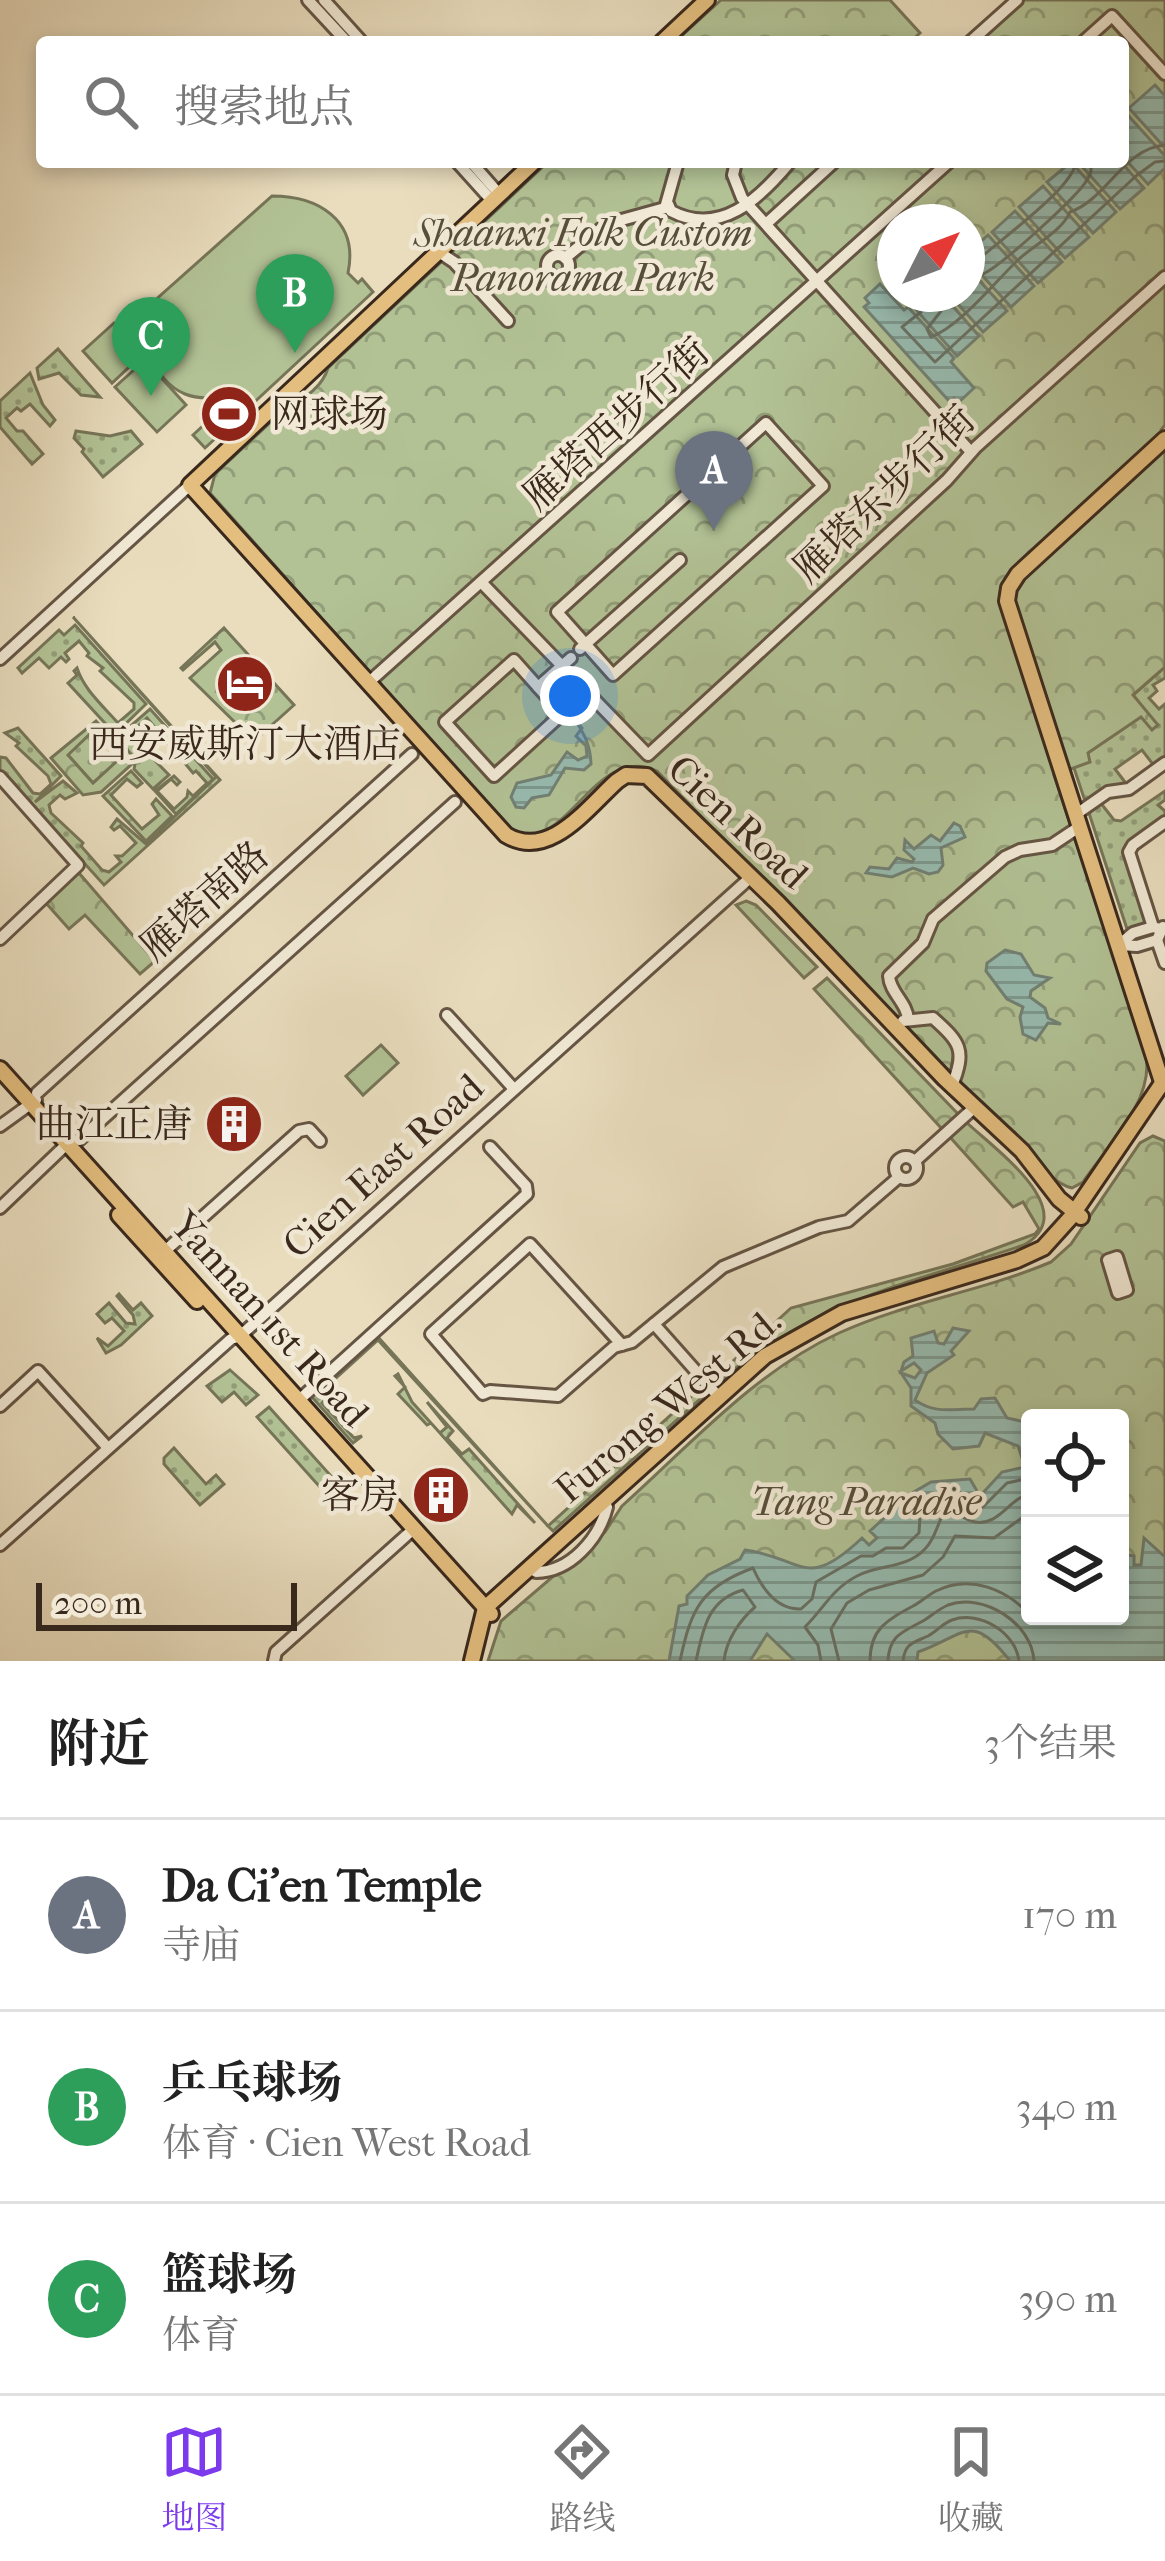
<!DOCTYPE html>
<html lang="zh">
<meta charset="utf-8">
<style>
:root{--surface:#fff;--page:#f2f2f2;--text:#222;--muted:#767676;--line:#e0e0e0;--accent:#7c3aed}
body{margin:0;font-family:"IM FELL French Canon","Noto Serif SC",serif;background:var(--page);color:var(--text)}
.controls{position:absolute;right:36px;bottom:36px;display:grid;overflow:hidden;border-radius:12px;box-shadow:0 6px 18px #0003}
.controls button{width:108px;height:108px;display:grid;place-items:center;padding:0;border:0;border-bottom:3px solid var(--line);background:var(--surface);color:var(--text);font:60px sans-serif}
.compass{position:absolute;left:877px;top:204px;width:108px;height:108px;border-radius:50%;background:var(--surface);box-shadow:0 6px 18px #0003;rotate:48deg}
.scale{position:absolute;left:36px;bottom:30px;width:261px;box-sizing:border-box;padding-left:12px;border:6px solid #39281c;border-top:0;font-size:33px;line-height:42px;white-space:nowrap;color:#39281c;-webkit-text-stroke:9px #f1e9d5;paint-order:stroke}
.you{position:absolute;left:570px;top:696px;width:42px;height:42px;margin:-30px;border:9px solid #fff;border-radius:50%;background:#1a73e8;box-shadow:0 0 0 18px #1a73e833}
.badge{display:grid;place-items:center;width:78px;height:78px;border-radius:50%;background:var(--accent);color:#fff;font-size:39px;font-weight:700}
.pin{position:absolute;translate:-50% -99px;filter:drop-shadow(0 3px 6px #0008)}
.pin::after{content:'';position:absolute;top:63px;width:42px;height:36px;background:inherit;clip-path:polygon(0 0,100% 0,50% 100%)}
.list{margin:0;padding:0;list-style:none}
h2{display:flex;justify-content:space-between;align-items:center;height:156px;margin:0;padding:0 48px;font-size:51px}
h2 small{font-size:39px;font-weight:400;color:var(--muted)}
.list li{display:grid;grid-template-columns:78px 1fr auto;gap:36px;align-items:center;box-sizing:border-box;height:192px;padding:0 48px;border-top:3px solid var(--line)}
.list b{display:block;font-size:45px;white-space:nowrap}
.list p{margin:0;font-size:39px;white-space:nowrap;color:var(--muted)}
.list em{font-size:39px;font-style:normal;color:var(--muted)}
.icon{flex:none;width:66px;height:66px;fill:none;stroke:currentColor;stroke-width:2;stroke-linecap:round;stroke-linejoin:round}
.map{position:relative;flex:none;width:1165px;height:1661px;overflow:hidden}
.search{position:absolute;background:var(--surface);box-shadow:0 6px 18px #0003;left:36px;right:36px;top:36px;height:132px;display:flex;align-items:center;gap:30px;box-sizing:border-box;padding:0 42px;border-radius:12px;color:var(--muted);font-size:45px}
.sheet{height:732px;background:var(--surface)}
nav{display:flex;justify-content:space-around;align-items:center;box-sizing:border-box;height:168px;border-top:3px solid var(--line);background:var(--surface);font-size:33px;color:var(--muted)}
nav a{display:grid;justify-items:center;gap:6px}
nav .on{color:var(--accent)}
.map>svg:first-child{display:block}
.grass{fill:url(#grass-dots);stroke:#767558;stroke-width:3}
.forest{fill:url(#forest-crowns);stroke:#767558;stroke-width:3;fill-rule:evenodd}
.pitch{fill:#b2c295;stroke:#767558;stroke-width:3}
.water{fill:url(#water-rules);stroke:#718175;stroke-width:3}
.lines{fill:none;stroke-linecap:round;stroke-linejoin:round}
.shore{stroke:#687266;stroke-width:3}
.minor-casing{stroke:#655544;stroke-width:16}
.major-casing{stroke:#39281c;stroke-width:20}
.minor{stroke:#f1e9d5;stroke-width:10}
.major{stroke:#e4be7f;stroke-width:14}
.labels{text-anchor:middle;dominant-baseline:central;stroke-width:9;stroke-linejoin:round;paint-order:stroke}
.park-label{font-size:39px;font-style:italic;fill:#574e3a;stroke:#f1e9d5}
.poi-label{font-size:39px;fill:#39281c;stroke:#f1e9d5;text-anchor:end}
.street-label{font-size:39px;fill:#39281c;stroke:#f1e9d5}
</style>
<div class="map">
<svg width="1165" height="1661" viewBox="0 0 1165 1661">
<defs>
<pattern id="grass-dots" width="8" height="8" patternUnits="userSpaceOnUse" patternTransform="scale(3)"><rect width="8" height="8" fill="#b2c295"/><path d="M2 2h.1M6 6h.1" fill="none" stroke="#929e79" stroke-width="1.8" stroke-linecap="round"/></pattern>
<pattern id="forest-crowns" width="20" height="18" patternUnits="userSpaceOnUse" patternTransform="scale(3)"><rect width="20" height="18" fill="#b2c295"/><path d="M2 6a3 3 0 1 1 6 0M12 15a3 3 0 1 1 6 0" fill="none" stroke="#929e79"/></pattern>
<pattern id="water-rules" width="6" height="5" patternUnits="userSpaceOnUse" patternTransform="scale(3)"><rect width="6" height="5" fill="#97bcb1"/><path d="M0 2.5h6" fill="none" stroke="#7c998f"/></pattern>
</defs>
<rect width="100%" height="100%" fill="#e9ddbe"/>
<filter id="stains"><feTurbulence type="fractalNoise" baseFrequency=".00167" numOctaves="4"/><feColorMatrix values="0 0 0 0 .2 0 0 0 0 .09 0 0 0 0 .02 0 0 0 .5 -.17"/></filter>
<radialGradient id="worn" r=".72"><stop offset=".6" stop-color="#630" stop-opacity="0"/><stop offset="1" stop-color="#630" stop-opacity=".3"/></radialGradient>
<!-- grass -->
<g class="grass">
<polygon points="58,349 100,397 81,395 59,373 39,379 37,368"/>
<polygon points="30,373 43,405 55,420 50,426 30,404 21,411 17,408 6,418 17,431 23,431 43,454 32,464 0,427 0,401"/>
<polygon points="76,431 110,436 131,431 142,444 103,477 82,452 84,449 74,438"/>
<polygon points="73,617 220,780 104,885 0,770 0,757 6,758 33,793 40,794 51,784 48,776 16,746 19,743 5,733 18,728 61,776 35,802 63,781 77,793 65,799 60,795 49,805 51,813 83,843 81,846 102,870 109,872 121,862 116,856 122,856 136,843 120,826 114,830 111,827 117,819 146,844 216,777"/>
<path d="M 75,625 L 146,704 L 115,734 L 68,683 L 77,675 L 74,671 L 77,668 C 84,689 100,703 118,723 L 134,709 L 134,703 L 100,671 L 103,668 L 87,656 L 89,653 L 79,641 L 65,653 L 69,659 L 66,662 L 61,657 L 49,668 L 39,658 L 22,673 L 18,668 L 59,630 L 64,635 Z"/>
<polygon points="1165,667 1165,678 1153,685 1157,691 1149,698 1159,709 1165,704 1165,760 1155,767 1142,750 1115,769 1128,786 1086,804 1074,768 1087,753 1141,716 1157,726 1133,695"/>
<polygon points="150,709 213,779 176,814 155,791 174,776 180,782 177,785 171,779 157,791 174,809 187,797 188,791 193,796 207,783 196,771 193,773 147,718 129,734 169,775 153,789 134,769 136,760 117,738"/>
<polygon points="92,732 102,744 99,748 105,755 110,752 118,761 93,783 67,754"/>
<polygon points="1165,791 1165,800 1158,805 1165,811 1165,819 1131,844 1149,924 1128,932 1088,810 1100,802 1114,820 1121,821"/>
<polygon points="119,1294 133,1310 141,1303 152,1316 121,1345 106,1353 97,1338 108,1346 124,1331 112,1318 105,1323 97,1314 109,1303 126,1323 135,1324 133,1315 117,1296"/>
<polygon points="378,1337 548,1526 378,1340 324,1389 327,1398 322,1403 354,1438 362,1436 353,1443 312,1397"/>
<polygon points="230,1370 258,1395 246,1405 234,1392 222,1402 207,1386"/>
<polygon points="398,1374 412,1402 440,1433 447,1427 427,1402 453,1431 447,1438 462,1454 469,1449 535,1523 517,1505 512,1514 431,1423 427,1425 398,1394 405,1387 395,1376"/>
<polygon points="269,1407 331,1476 319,1486 257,1417"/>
<polygon points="174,1448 206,1484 216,1475 224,1484 200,1505 164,1464 164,1458"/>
</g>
<!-- forest -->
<g class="forest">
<polygon points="721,0 890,0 920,33 910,42 675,42"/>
<path d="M 1017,0 L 1165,0 L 1165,425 L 1161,430 L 1165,435 L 1165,667 L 1133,695 L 1158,725 L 1152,730 L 1141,717 L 1088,753 L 1090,762 L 1054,775 L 1146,1056 C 1154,1101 1107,1147 1083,1182 L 1072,1188 C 1050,1183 1034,1155 1018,1140 C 893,1023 777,894 657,771 C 592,740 563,868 507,826 L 210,493 L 215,474 L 289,405 C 306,399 323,385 328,368 L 548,162 L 1123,162 L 1123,42 L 970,42 ZM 895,222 L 967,222 L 967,294 L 895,294 Z"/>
<polygon points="224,628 294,705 254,741 190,678 221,650 215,642 183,670 181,668"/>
<polygon points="96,721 112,738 102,744 92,732 68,755 93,783 117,761 110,752 114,740 133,763 101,792 83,795 51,758"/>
<polygon points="131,771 142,783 137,787 127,779 111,795 142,829 159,815 152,804 156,799 172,816 146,841 103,796"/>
<polygon points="79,873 155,961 140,974 85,915 69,929 46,903"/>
<polygon points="746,901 756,905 817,967 804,978 736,905"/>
<polygon points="827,978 959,1115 943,1130 814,989"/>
<polygon points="381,1045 398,1063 363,1095 346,1076"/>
<path d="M 965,1121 C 993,1148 1084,1211 1024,1245 C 906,1285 811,1301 714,1386 L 710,1382 L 791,1308 L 953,1264 L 1035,1234 L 1039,1229 L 1023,1202 L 1013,1207 L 949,1136 Z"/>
<path d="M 1153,1136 L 1165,1141 L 1165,1661 L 488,1661 L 501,1621 L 605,1532 L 622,1506 C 690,1445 756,1371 839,1333 C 907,1302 983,1291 1051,1262 L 1071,1244 L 1140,1143 ZM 1030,1418 L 1120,1418 L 1120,1616 L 1030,1616 Z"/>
<polygon points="704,1385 709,1391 553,1531 548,1526"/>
</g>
<!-- pitch -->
<g class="pitch">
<path d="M 272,196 C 318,196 359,220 348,273 L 358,283 L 362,279 L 373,292 L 205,448 L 193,435 L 234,397 C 220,398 199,400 185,394 C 153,381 135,332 152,303 Z"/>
<polygon points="114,323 143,354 112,383 83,351"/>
<polygon points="145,360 186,405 157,432 115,387"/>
</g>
<!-- water -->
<g class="water">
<polygon points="1155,85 1165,96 1165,148 1129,108"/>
<polygon points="1125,112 1165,156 1165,168 1148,184 1123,157"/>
<polygon points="1071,162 1116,212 1093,233 1047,182"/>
<polygon points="1078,162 1121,162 1144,188 1120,209"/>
<polygon points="1043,186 1089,237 1065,258 1019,207"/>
<polygon points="1015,211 1062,262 1038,283 992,232"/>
<polygon points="988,235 1034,286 1011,307 967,259 967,254"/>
<polygon points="967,267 1007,311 983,332 949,294 967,294"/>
<polygon points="880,284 904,310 908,307 954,358 951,362 974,388 959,402 954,398 950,402 864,307 869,303 865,298"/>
<polygon points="923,294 942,294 979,336 957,356 911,304"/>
<path d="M 567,701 C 574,725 590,733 591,764 L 584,770 L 565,768 L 549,795 L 532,798 L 524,808 L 516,807 L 511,797 L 517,783 L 551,775 L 567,752 L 578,760 L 587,756 L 586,746 L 576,736 L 582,728 L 565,709 Z"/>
<polygon points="954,823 960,826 965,837 941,848 943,865 938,872 929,874 913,868 892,877 866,873 870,867 889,869 897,858 912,862 914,859 904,850 905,840 914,849 931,835 940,841"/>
<polygon points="1005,950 1021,954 1034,975 1050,978 1031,991 1030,997 1045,1008 1048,1018 1061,1024 1048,1023 1036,1040 1023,1034 1020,1017 1023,1007 1007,999 986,971 987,963"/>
<path d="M 953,1328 L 969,1331 L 951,1351 L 954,1355 L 927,1373 L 915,1400 C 935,1414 950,1409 974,1409 L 981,1399 L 995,1398 L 1007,1418 L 1030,1423 L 1030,1616 L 1120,1616 L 1120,1535 L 1121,1564 L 1127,1564 L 1128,1555 L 1134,1556 L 1134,1565 L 1141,1565 L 1144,1538 L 1165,1557 L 1165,1661 L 1010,1661 C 971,1610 964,1636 918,1652 L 917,1661 L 795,1661 L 767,1634 L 750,1661 L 669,1661 L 679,1606 L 687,1604 L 687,1596 L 708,1575 L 740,1559 L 745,1550 C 804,1558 805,1592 862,1538 L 869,1545 L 877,1538 L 870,1531 L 905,1499 L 913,1506 L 920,1499 L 914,1492 L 931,1482 L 970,1479 L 980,1496 L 1002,1472 L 1025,1467 L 1018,1446 L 985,1433 L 979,1446 L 953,1449 L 938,1434 L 935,1423 L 911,1406 L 911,1388 L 901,1373 L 915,1378 L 921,1370 L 914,1363 L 901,1371 L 904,1362 L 913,1356 L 911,1338 L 934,1331 L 938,1343 L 944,1344 Z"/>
</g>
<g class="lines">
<!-- shore -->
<g class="shore">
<path d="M 967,262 L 979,259 C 1001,239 1073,188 1076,162"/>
<path d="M 967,277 C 976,277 977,278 985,273 C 1004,263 1078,196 1087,180 C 1092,173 1091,170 1091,162"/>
<polyline points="930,294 927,307 902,327 935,362 1136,176 1155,162 1165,161"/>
<path d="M 945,294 L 941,311 L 927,329 L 931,337 C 959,327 994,283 1016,262 C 1031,246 1061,233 1070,212 C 1106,200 1124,148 1165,145"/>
<path d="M 680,1661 C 691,1609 701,1587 753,1568 C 761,1586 776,1610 801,1609 L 812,1599 L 816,1582 L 861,1556 L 873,1556 L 886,1548 L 903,1548 L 919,1533 L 920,1517 L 934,1494 L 959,1492 L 972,1505 L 983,1507 L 1007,1483 L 1030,1478"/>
<path d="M 696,1661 C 703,1630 707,1600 743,1590 L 755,1607 C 740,1620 726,1640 724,1661"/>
<path d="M 821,1661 L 818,1645 L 805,1627 C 824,1608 832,1589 857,1576 C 880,1564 906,1569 925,1549 C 937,1537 937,1521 947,1508 C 957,1511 963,1520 975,1522 C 1000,1526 1009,1498 1030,1494"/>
<polyline points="839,1661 831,1629 847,1603 869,1590 923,1575 943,1557 955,1536 994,1538 1030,1512"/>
<path d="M 870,1661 C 870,1629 887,1620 913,1606 C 921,1602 928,1595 936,1591 C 970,1574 1006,1589 1030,1615"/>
<path d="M 888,1661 C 889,1635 903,1632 923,1621 C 931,1616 939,1609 948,1605 C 983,1592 1032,1623 1034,1661"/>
<path d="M 903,1661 C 905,1643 913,1643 928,1636 C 936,1632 943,1623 952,1620 C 980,1610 1016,1633 1019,1661"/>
</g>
<defs>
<g id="minor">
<polyline points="308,0 347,42"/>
<polyline points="324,0 362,42"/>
<polyline points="970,42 1017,0"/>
<polyline points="1083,42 1112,16 1165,74"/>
<polyline points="457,162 493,202"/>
<polyline points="471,162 500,195"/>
<polyline points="736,162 733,175 742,198 971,452"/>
<path d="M 668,204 L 671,211 C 720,237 759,199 790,162"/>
<polyline points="766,224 834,162"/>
<polyline points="439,252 454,262 508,321"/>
<circle cx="558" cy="266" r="11"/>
<polyline points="565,258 607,224 665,208 678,162"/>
<polygon points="766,423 823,486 613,675 557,612"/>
<polyline points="481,582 648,755 947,480 976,447 1165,277"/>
<polyline points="580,649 680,560"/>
<polyline points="0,659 190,485"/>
<polygon points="514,660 562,714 494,776 445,722"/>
<polyline points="368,683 949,162"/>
<polyline points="538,687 571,658"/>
<polyline points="0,777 78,865 0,939"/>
<polyline points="1075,815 1108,792 1129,789 1165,763"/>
<polyline points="1160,929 1153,927 1129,852 1133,845 1165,822"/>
<polyline points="1157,940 1165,963"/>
<polyline points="1120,944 1133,933 1153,927"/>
<polyline points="1118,945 1137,946 1157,940 1163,927"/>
<polyline points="447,1015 514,1089"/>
<path d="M 908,1020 C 907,1002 890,993 889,976 L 923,943 L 933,919 L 1005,857 L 1020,850 L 1052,845 L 1079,827"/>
<path d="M 903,1021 L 933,1018 C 961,1043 966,1050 952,1086"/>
<polyline points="37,1093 412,754"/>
<polyline points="0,1126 36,1100"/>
<polyline points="79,1140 455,802"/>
<circle cx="906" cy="1168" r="11"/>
<polyline points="915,1161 975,1107"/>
<polyline points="0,1208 69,1142"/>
<polyline points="165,1251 299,1131 309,1129 320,1141"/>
<polygon points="1117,1257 1127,1290 1118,1293 1108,1260"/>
<polyline points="654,1324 718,1396"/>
<polyline points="622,1345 530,1244 431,1334 483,1394 490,1391 558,1396 614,1347 632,1342 723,1267 819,1227 848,1221 899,1177"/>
<polyline points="298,1401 527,1194 526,1186 490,1147"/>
<polyline points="0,1406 38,1371 108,1448"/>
<polyline points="0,1545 231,1339 240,1336 751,877"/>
<path d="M 536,1572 C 570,1572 599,1539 607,1507"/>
<polyline points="274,1661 276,1652 408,1534"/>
</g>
<g id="major">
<polyline points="662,42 707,0"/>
<path d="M 534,162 L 190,485 L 506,835 C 549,861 587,808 617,781 L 626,775 L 647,776 L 778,903 L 945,1079 L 1022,1151 L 1059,1199 L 1081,1217"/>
<polyline points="0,1069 491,1614"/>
<polyline points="1163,1085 1007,601 1009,588 1018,574 1165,439"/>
<polyline points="119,1215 197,1301"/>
<polyline points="472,1661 485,1608 765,1356 842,1313 1017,1260 1043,1248 1071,1217 1165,1079"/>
</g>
</defs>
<!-- minor casing -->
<use href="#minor" class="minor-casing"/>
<!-- major casing -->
<use href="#major" class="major-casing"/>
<!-- minor -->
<use href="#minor" class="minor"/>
<!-- major -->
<use href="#major" class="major"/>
</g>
<!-- icons -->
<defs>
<symbol id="stadium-disc" viewBox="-11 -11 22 22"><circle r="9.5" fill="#8f2418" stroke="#f1e9d5"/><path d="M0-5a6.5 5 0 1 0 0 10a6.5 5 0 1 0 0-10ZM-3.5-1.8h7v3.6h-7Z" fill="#fff"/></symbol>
<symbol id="hotel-disc" viewBox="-11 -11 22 22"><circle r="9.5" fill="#8f2418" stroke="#f1e9d5"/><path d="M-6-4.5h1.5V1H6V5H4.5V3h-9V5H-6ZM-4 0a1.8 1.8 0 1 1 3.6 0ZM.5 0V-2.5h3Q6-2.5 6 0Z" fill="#fff"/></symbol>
<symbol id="building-disc" viewBox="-11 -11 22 22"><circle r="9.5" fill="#8f2418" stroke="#f1e9d5"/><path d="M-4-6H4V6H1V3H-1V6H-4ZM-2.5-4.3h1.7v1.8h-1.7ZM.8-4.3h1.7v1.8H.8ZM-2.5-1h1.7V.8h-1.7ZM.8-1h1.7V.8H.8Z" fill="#fff"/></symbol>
</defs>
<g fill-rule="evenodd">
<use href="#stadium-disc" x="196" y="381" width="66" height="66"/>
<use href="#hotel-disc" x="212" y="651" width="66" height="66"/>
<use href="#building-disc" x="201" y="1091" width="66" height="66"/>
<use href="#building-disc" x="408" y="1462" width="66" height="66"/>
</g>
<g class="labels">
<!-- park labels -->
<g class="park-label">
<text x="583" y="233">Shaanxi Folk Custom<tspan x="583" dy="45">Panorama Park</tspan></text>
<text x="866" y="1502">Tang Paradise</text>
</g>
<!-- poi labels -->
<g class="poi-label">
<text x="271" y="414" text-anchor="start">网球场</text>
<text x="245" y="744" text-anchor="middle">西安威斯汀大酒店</text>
<text x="192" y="1124">曲江正唐</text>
<text x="399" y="1495">客房</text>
</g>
<!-- street labels -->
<g class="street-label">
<text transform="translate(616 424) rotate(-42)">雁塔西步行街</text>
<text transform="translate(884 494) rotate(-44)">雁塔东步行街</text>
<text transform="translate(738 822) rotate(43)">Cien Road</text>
<text transform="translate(204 901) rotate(-42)">雁塔南路</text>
<text transform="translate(383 1166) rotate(-42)">Cien East Road</text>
<text transform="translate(270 1319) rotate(48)">Yannan 1st Road</text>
<text transform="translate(668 1405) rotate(-40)">Furong West Rd.</text>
</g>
</g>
<rect width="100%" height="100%" filter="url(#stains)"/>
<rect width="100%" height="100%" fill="url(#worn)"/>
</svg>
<div class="controls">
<button><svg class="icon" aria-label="locate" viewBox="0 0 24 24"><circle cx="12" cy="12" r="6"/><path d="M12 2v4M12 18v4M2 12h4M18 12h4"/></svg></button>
<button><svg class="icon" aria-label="layers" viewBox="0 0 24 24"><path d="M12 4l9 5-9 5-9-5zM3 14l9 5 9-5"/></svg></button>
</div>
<svg class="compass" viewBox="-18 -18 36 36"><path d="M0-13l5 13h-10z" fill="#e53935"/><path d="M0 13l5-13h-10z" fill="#767676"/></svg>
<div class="scale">200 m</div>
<div class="you"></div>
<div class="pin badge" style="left:714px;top:530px;background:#6b7280">A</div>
<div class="pin badge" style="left:295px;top:353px;background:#2e9e5b">B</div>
<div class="pin badge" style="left:151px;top:396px;background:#2e9e5b">C</div>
<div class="search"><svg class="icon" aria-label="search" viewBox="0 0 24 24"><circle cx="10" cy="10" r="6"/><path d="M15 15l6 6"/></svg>搜索地点</div>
</div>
<section class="sheet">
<h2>附近<small>3个结果</small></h2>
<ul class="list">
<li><span class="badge" style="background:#6b7280">A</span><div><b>Da Ci'en Temple</b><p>寺庙</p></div><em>170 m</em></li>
<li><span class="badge" style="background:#2e9e5b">B</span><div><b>乒乓球场</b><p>体育 · Cien West Road</p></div><em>340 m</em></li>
<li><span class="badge" style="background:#2e9e5b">C</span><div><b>篮球场</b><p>体育</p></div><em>390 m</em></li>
</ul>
</section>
<nav>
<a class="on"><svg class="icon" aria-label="map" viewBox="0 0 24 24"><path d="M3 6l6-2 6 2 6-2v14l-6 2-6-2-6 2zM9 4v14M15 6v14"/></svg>地图</a>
<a><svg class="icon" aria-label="directions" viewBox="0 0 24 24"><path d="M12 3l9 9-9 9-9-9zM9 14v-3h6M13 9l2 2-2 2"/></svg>路线</a>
<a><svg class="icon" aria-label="saved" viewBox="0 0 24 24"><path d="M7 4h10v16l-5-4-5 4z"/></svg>收藏</a>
</nav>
